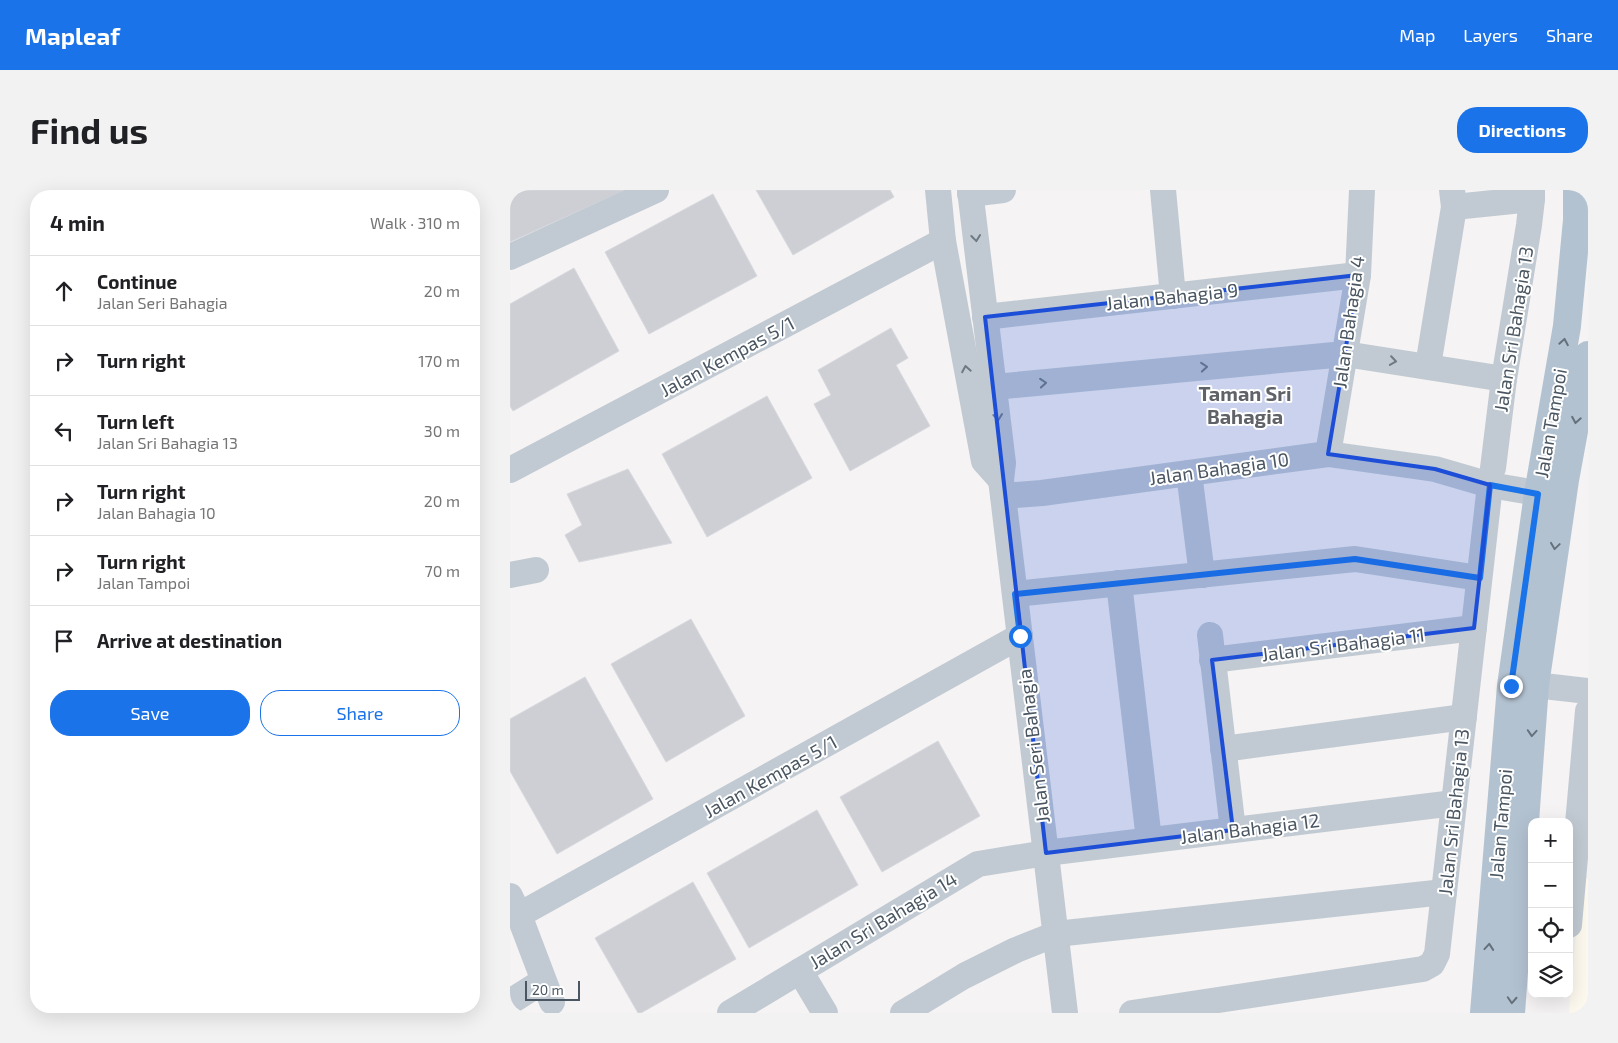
<!DOCTYPE html>
<meta charset="utf-8">
<style>
:root{--surface:#fff;--page:#f2f2f2;--text:#202124;--muted:#757577;--line:#e0e0e0;--accent:#1a73e8}
body{margin:0;font-family:"Exo 2",sans-serif;background:var(--page);color:var(--text)}
.controls{position:absolute;right:15px;bottom:15px;display:grid;overflow:hidden;border-radius:10px;box-shadow:0 5px 20px #0002}
.controls button{width:45px;height:45px;display:grid;place-items:center;padding:0;border:0;border-bottom:1px solid var(--line);background:var(--surface);color:var(--text);font:25px sans-serif}
.scale{position:absolute;left:15px;bottom:12px;width:55px;box-sizing:border-box;padding-left:5px;border:2px solid #4a5661;border-top:0;font-size:14px;line-height:18px;white-space:nowrap;color:#4a5661;-webkit-text-stroke:4px #fff;paint-order:stroke}
.stop{position:absolute;width:15px;height:15px;margin:-11px;border:4px solid #1a73e8;border-radius:50%;background:#fff}
.stop.end{background:#1a73e8;border-color:#fff;box-shadow:0 1px 5px #0008}
.list{margin:0;padding:0;list-style:none}
h2{display:flex;justify-content:space-between;align-items:center;height:65px;margin:0;padding:0 20px;font-size:21px}
h2 small{font-size:16px;font-weight:400;color:var(--muted)}
.list li{display:grid;grid-template-columns:32px 1fr auto;gap:15px;align-items:center;box-sizing:border-box;height:70px;padding:0 20px;border-top:1px solid var(--line)}
.list b{display:block;font-size:19px;white-space:nowrap}
.list p{margin:0;font-size:16px;white-space:nowrap;color:var(--muted)}
.list em{font-size:16px;font-style:normal;color:var(--muted)}
.actions{display:flex;gap:10px;padding:15px 20px}
.actions a{flex:1;padding:11px 0;border:1px solid var(--accent);border-radius:20px;text-align:center;font-size:18px;color:var(--accent)}
.actions .main{background:var(--accent);color:#fff}
.icon{flex:none;width:28px;height:28px;fill:none;stroke:currentColor;stroke-width:2;stroke-linecap:round;stroke-linejoin:round}
.map{position:relative;flex:none;width:1078px;height:823px;overflow:hidden;border-radius:20px}
header{display:flex;align-items:center;gap:30px;box-sizing:border-box;height:70px;padding:0 25px;background:var(--accent);color:#fff}
header strong{font-size:24px}
nav{display:flex;gap:28px;margin-inline-start:auto;font-size:18px}
.intro{display:flex;align-items:center;justify-content:space-between;box-sizing:border-box;height:120px;padding:0 30px}
h1{margin:0;font-size:35px}
.button{padding:12px 22px;border-radius:20px;background:var(--accent);color:#fff;font-size:18px;font-weight:700}
main{display:flex;gap:30px;padding:0 30px}
aside{flex:1;background:var(--surface);border-radius:20px;box-shadow:0 5px 20px #0002}
.map>svg:first-child{display:block}
.commercial{fill:#fdf9ef}
.building{fill:#cdcfd5;stroke:#d7d9de}
.lines{fill:none;stroke-linecap:round;stroke-linejoin:round}
.minor{stroke:#c1cad2;stroke-width:26}
.major{stroke:#b3c2d1;stroke-width:28}
.oneway{stroke:#6e7983}
.oneway2{stroke:#64717d}
.route{stroke:#1a73e8;stroke-width:6}
.marked{fill:#1d4ed8;fill-opacity:0.2;stroke:#1d4ed8;stroke-width:4;stroke-linejoin:round}
.labels{text-anchor:middle;dominant-baseline:central;stroke-width:4;stroke-linejoin:round;paint-order:stroke}
.street-label{font-size:19px;fill:#4a5661;stroke:#fff}
.neighbourhood-label{font-size:20px;font-weight:bold;fill:#5f6368;stroke:#fff}
</style>
<header>
<strong>Mapleaf</strong>
<nav><a>Map</a><a>Layers</a><a>Share</a></nav>
</header>
<div class="intro"><h1>Find us</h1><a class="button">Directions</a></div>
<main>
<aside>
<h2>4 min<small>Walk · 310 m</small></h2>
<ul class="list">
<li><svg class="icon" aria-label="ahead" viewBox="0 0 24 24"><path d="M12 20V5M6 11l6-6 6 6"/></svg><div><b>Continue</b><p>Jalan Seri Bahagia</p></div><em>20 m</em></li>
<li><svg class="icon" aria-label="right" viewBox="0 0 24 24"><path d="M7 20v-9h11M14 6l5 5-5 5"/></svg><div><b>Turn right</b></div><em>170 m</em></li>
<li><svg class="icon" aria-label="left" viewBox="0 0 24 24"><path d="M17 20v-9H6M10 6l-5 5 5 5"/></svg><div><b>Turn left</b><p>Jalan Sri Bahagia 13</p></div><em>30 m</em></li>
<li><svg class="icon" aria-label="right" viewBox="0 0 24 24"><path d="M7 20v-9h11M14 6l5 5-5 5"/></svg><div><b>Turn right</b><p>Jalan Bahagia 10</p></div><em>20 m</em></li>
<li><svg class="icon" aria-label="right" viewBox="0 0 24 24"><path d="M7 20v-9h11M14 6l5 5-5 5"/></svg><div><b>Turn right</b><p>Jalan Tampoi</p></div><em>70 m</em></li>
<li><svg class="icon" aria-label="arrive" viewBox="0 0 24 24"><path d="M6 21V4h12l-3 4 3 4H6"/></svg><div><b>Arrive at destination</b></div></li>
</ul>
<div class="actions"><a class="main">Save</a><a>Share</a></div>
</aside>
<div class="map">
<svg width="1078" height="823" viewBox="0 0 1078 823">
<rect width="100%" height="100%" fill="#f5f3f3"/>
<!-- commercial -->
<polygon class="commercial" points="1071,688 1078,689 1078,823 1059,823"/>
<!-- building -->
<g class="building">
<polygon points="0,0 116,0 0,52"/>
<polygon points="246,0 380,0 384,7 283,65"/>
<polygon points="203,4 247,86 139,144 95,62"/>
<polygon points="64,78 109,161 3,221 0,216 0,114"/>
<polygon points="381,138 398,168 386,175 420,236 340,281 304,214 321,205 308,180"/>
<polygon points="257,206 302,288 197,347 152,264"/>
<polygon points="118,279 162,353 69,372 55,345 72,335 57,304"/>
<polygon points="181,429 235,526 156,572 101,474"/>
<polygon points="75,487 143,609 47,664 0,581 0,529"/>
<polygon points="428,551 470,626 372,682 330,607"/>
<polygon points="307,620 348,695 239,758 197,683"/>
<polygon points="183,692 226,769 131,823 128,823 85,748"/>
</g>
<g class="lines">
<!-- minor -->
<g class="minor">
<polyline points="428,0 433,51 474,271 491,290"/>
<polyline points="460,0 493,273 491,290 493,306 555,823"/>
<polyline points="653,0 663,106"/>
<polyline points="460,4 493,0"/>
<polyline points="944,17 1022,9"/>
<polyline points="0,67 146,0"/>
<polyline points="475,127 848,85"/>
<polyline points="918,176 944,17 942,0"/>
<polyline points="484,197 835,164 994,189"/>
<polyline points="818,264 848,85 852,0"/>
<polyline points="983,278 994,189 1019,35 1022,9 1022,0"/>
<polyline points="0,280 433,51"/>
<polyline points="679,283 692,385"/>
<polyline points="493,306 532,303 818,264 925,279 980,295 1050,307"/>
<polyline points="0,385 26,380"/>
<polyline points="609,393 639,650"/>
<polyline points="505,404 845,369 969,388"/>
<polyline points="700,445 723,640"/>
<polyline points="702,470 964,438"/>
<polyline points="1025,495 1078,501"/>
<polyline points="713,559 954,527"/>
<polyline points="0,706 9,725 42,812"/>
<polyline points="9,725 510,446"/>
<polyline points="1059,735 1078,521"/>
<polyline points="290,781 315,823"/>
<polyline points="0,812 33,791"/>
<polyline points="220,823 468,674 536,663 944,613"/>
<polyline points="393,823 454,786 506,760 546,744 934,702"/>
<polyline points="622,823 913,779 922,774 927,764 980,295"/>
</g>
<!-- major -->
<g class="major">
<polyline points="974,823 1001,496 1028,304 1057,136 1067,30 1067,0"/>
<polyline points="1001,823 1025,495 1055,290 1078,165"/>
</g>
</g>
<!-- one-way arrows -->
<defs><path id="oneway-chevron" d="M-2-3.5L2.5 0L-2 3.5" fill="none" stroke-width="1.6" stroke-linecap="round" stroke-linejoin="round" transform="scale(1.25)"/></defs>
<g class="oneway">
<use href="#oneway-chevron" transform="translate(466 48) rotate(83)"/>
<use href="#oneway-chevron" transform="translate(883 171) rotate(8)"/>
<use href="#oneway-chevron" transform="translate(694 177) rotate(-5)"/>
<use href="#oneway-chevron" transform="translate(456 179) rotate(-100)"/>
<use href="#oneway-chevron" transform="translate(533 193) rotate(-5)"/>
<use href="#oneway-chevron" transform="translate(488 227) rotate(83)"/>
</g>
<g class="oneway2">
<use href="#oneway-chevron" transform="translate(1054 152) rotate(-80)"/>
<use href="#oneway-chevron" transform="translate(1066 230) rotate(100)"/>
<use href="#oneway-chevron" transform="translate(1045 356) rotate(98)"/>
<use href="#oneway-chevron" transform="translate(1022 543) rotate(94)"/>
<use href="#oneway-chevron" transform="translate(979 757) rotate(-85)"/>
<use href="#oneway-chevron" transform="translate(1002 810) rotate(93)"/>
</g>
<g class="lines">
<!-- route -->
<polyline class="route" points="510,446 505,404 845,369 970,388 980,295 1028,304 1001,496"/>
</g>
<!-- marked area -->
<path class="marked" d="M 848,85 L 818,264 L 925,279 L 980,295 L 964,438 L 702,470 L 723,640 L 536,663 L 475,127 Z"/>
<g class="labels">
<!-- street labels -->
<g class="street-label">
<text transform="translate(662 106) rotate(-6)">Jalan Bahagia 9</text>
<text transform="translate(838 132) rotate(-82)">Jalan Bahagia 4</text>
<text transform="translate(1003 139) rotate(-81)">Jalan Sri Bahagia 13</text>
<text transform="translate(217 166) rotate(-28)">Jalan Kempas 5/1</text>
<text transform="translate(1040 233) rotate(-80)">Jalan Tampoi</text>
<text transform="translate(709 278) rotate(-8)">Jalan Bahagia 10</text>
<text transform="translate(833 454) rotate(-7)">Jalan Sri Bahagia 11</text>
<text transform="translate(523 556) rotate(-97)">Jalan Seri Bahagia</text>
<text transform="translate(260 586) rotate(-29)">Jalan Kempas 5/1</text>
<text transform="translate(943 622) rotate(-84)">Jalan Sri Bahagia 13</text>
<text transform="translate(990 634) rotate(-85)">Jalan Tampoi</text>
<text transform="translate(740 638) rotate(-7)">Jalan Bahagia 12</text>
<text transform="translate(373 730) rotate(-31)">Jalan Sri Bahagia 14</text>
</g>
<!-- neighbourhood labels -->
<g class="neighbourhood-label">
<text x="735" y="203">Taman Sri<tspan x="735" dy="23">Bahagia</tspan></text>
</g>
</g>
</svg>
<div class="controls">
<button>+</button>
<button>−</button>
<button><svg class="icon" aria-label="locate" viewBox="0 0 24 24"><circle cx="12" cy="12" r="6"/><path d="M12 2v4M12 18v4M2 12h4M18 12h4"/></svg></button>
<button><svg class="icon" aria-label="layers" viewBox="0 0 24 24"><path d="M12 4l9 5-9 5-9-5zM3 14l9 5 9-5"/></svg></button>
</div>
<div class="scale">20 m</div>
<div class="stop" style="left:510px;top:446px"></div>
<div class="stop end" style="left:1001px;top:496px"></div>
</div>
</main>
